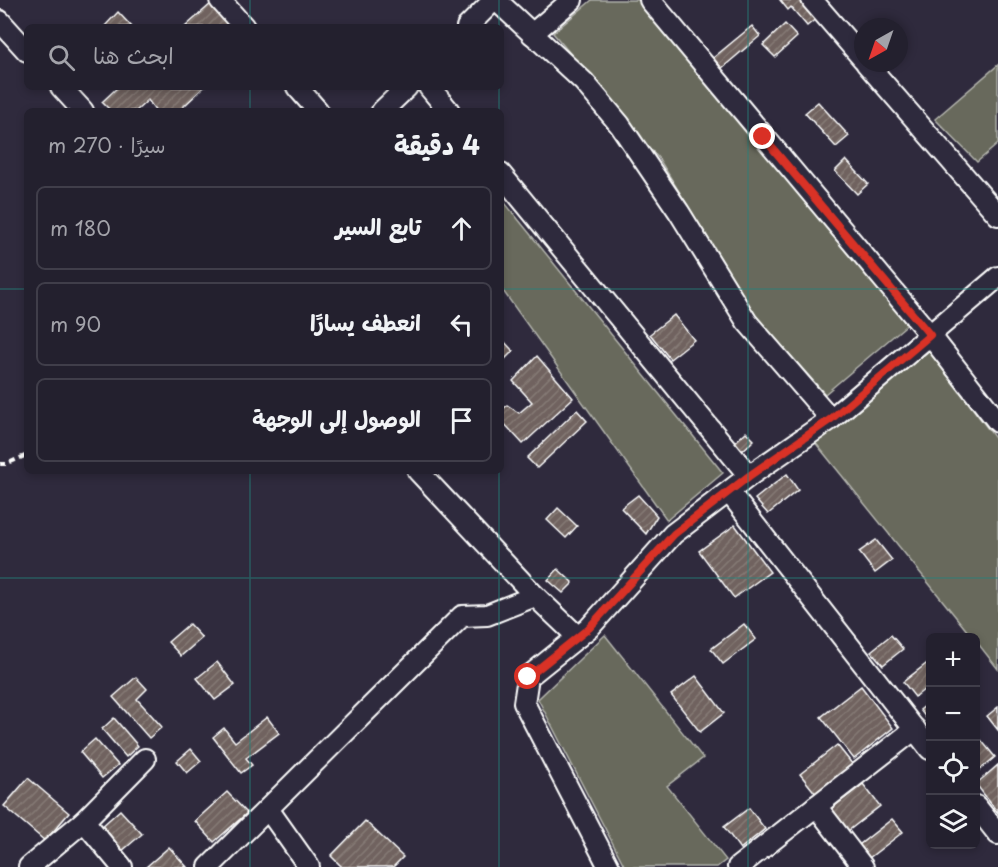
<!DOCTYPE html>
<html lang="ar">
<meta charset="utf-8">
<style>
:root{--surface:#23202e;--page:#2f2d3a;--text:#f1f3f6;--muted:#a3a3aa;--line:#403e4a}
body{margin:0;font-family:"Playpen Sans","Playpen Sans Arabic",sans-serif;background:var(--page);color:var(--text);direction:rtl}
.controls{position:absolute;right:18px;bottom:18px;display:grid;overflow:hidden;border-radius:9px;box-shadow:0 3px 9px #0003}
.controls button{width:54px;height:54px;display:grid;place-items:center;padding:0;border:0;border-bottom:2px solid var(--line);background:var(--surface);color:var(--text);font:30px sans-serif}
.compass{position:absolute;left:854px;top:18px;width:54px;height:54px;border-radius:50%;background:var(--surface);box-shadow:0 3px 9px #0003;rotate:220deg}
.stop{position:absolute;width:18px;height:18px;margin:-14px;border:4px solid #d93025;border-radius:50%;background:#fff}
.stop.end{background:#d93025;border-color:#fff;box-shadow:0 2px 6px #0008}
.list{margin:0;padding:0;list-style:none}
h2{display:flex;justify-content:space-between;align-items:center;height:78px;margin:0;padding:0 24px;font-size:26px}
h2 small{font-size:20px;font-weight:400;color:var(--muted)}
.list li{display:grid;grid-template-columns:39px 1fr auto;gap:18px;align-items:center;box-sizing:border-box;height:84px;margin:0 12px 12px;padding:0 12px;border:2px solid var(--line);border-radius:9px}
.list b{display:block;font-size:22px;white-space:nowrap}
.list em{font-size:20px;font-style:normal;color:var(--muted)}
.icon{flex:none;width:33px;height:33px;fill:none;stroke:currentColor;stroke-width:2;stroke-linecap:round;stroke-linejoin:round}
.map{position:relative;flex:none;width:998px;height:867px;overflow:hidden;direction:ltr}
.search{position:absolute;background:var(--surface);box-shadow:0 3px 9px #0003;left:24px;top:24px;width:480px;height:66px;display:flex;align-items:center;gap:15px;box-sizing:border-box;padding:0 21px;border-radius:9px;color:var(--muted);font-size:22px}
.panel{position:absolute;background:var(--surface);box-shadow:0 3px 9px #0003;left:24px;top:108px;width:480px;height:366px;border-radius:9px;direction:rtl}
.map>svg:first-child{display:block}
.grass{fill:#67695b;stroke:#b3b4ad;stroke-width:1.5}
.building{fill:url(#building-hatch);stroke:#fff;stroke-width:1.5}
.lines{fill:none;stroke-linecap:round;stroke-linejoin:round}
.street-casing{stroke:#fff;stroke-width:24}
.path{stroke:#fff;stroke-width:4;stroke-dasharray:6 4.5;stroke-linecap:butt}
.street{stroke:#2f2a3d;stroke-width:20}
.route{stroke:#d93025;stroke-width:8}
.grid{fill:none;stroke:#27847c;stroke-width:1.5;stroke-opacity:0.55}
</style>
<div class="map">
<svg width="998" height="867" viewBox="0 0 998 867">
<defs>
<pattern id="building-hatch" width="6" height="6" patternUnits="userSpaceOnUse" patternTransform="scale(1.5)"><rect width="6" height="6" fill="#6f625e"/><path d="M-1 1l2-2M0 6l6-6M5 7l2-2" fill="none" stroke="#857a76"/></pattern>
</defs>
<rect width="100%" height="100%" fill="#2f2a3d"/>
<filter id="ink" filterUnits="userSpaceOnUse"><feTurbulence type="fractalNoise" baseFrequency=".0167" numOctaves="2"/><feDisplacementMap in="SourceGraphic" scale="12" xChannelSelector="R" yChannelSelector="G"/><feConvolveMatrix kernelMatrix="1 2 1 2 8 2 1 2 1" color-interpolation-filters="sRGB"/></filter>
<g filter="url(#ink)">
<!-- grass -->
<g class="grass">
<polygon points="592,0 639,0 910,322 825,394 757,318 659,159 553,33"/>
<polygon points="998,65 998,144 977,162 935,119"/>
<polygon points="501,198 723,473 667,520 501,288"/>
<polygon points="929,351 998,442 998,669 976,641 976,638 972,637 814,441"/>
<polygon points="605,635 703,758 667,786 726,860 717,867 625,867 538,699"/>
</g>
<!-- building -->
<g class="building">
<polygon points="780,0 803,0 817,18 807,26 791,7 788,10"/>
<polygon points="213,2 233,27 185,27"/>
<polygon points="118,12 132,27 104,27"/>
<polygon points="785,24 797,37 775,57 763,45"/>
<polygon points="752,26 760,36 722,68 713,58"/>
<polygon points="118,87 204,87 183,107 188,111 156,111 148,100 136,111 111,111 102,102"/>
<polygon points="818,102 849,136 836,147 805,113"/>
<polygon points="846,160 868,184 857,194 835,171"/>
<polygon points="674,315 694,340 670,359 650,334"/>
<polygon points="501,338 513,351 501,363"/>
<polygon points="537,356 573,398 523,444 501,420 501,412 507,405 519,413 532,402 513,381"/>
<polygon points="577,410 587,421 537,468 527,458"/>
<polygon points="746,432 754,440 741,452 733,444"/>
<polygon points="787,474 798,490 768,514 755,499"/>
<polygon points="638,495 657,516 646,534 621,508"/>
<polygon points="558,508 577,526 566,538 547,520"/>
<polygon points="735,525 770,572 734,598 699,551"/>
<polygon points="876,540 892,560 875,573 859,552"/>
<polygon points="558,569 573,583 563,593 548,580"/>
<polygon points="189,624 202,638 181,656 168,642"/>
<polygon points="744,624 756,639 723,664 711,649"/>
<polygon points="891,635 903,649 883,665 871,651"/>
<polygon points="930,661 930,685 915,697 903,682"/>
<polygon points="217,662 235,685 215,700 197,678"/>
<polygon points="696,676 724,713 700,732 671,695"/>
<polygon points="136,677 147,689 137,699 162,727 149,738 113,697"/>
<polygon points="861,686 893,728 854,759 821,717"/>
<polygon points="930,702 930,723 920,710"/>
<polygon points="998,707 998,730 987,716"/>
<polygon points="267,717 279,733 246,758 252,765 241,773 213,737 224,728 235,742"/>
<polygon points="114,718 138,746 126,757 102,729"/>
<polygon points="95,739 118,765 102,778 80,752"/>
<polygon points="981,740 995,757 976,773 976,745"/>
<polygon points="837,745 853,765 816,794 800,774"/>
<polygon points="191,749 201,761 187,773 177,761"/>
<polygon points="998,765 998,813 976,784"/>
<polygon points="28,778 69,813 45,841 4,806"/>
<polygon points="863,784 880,806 848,831 831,809"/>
<polygon points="227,792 247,813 214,842 195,821"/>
<polygon points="749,808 765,829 740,849 724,827"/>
<polygon points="120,810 142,834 121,852 100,828"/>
<polygon points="892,819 903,832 869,858 859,845"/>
<polygon points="365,821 403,857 393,867 342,867 331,856"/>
<polygon points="169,847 187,867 146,867"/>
</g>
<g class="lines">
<defs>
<g id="street">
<polyline points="220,0 244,27"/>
<polyline points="496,0 584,82 620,125 679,212 747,322 831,419"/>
<polyline points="650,0 930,335 998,422"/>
<polyline points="812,0 863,59"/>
<polyline points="0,21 27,51"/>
<polyline points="467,27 494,0"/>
<polyline points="532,34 572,0"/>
<polyline points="866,63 998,215"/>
<polyline points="61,87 83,111"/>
<polyline points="297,87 318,111"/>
<polyline points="429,87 449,111"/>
<polyline points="382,111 407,87"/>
<polyline points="501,174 749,476"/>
<polyline points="418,471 535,596 578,637"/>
<polyline points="729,492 930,749"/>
<polyline points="816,806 863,867"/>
<polyline points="976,806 998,834"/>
<polyline points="268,809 309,867"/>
<polyline points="84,821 122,867"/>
<polyline points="29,867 84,821 145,759"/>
<polyline points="209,867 462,616 487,615 535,596"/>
<polyline points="609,867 524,703 528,677 589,628 673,534 749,476 831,419 998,277"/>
<polyline points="738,867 915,729"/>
</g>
</defs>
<!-- street casing -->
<use href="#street" class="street-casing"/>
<!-- path -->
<polyline class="path" points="0,464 6,464 27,455"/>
<!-- street -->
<use href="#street" class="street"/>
</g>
</g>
<g class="lines" filter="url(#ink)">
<!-- route -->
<polyline class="route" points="528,677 589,628 674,534 749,476 831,419 930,335 763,137"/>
</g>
<!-- grid -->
<path class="grid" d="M 250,0 L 250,27M 499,0 L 499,27M 748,0 L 748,867M 250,87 L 250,111M 499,87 L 499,111M 0,289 L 27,289M 501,289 L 998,289M 250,471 L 250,867M 499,471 L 499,867M 0,578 L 998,578"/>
</svg>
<div class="controls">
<button>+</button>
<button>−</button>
<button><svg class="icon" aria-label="locate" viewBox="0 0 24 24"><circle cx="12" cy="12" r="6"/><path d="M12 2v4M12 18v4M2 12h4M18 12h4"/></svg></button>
<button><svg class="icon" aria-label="layers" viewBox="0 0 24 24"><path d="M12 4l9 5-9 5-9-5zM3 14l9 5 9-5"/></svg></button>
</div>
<svg class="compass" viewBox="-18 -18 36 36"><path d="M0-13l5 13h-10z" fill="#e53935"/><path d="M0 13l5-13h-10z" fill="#a3a3aa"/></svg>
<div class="stop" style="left:528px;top:677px"></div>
<div class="stop end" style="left:763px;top:137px"></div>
<div class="search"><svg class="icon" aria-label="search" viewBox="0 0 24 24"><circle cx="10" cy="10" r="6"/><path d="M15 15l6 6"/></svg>ابحث هنا</div>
<section class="panel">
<h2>4 دقيقة<small>سيرًا · 270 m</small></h2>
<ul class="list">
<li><svg class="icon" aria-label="ahead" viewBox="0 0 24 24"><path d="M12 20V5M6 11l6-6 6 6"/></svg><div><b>تابع السير</b></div><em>180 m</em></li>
<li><svg class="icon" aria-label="left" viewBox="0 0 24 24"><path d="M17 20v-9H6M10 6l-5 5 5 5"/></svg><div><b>انعطف يسارًا</b></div><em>90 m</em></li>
<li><svg class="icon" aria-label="arrive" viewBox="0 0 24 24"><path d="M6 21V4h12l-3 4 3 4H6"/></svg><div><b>الوصول إلى الوجهة</b></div></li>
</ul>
</section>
</div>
